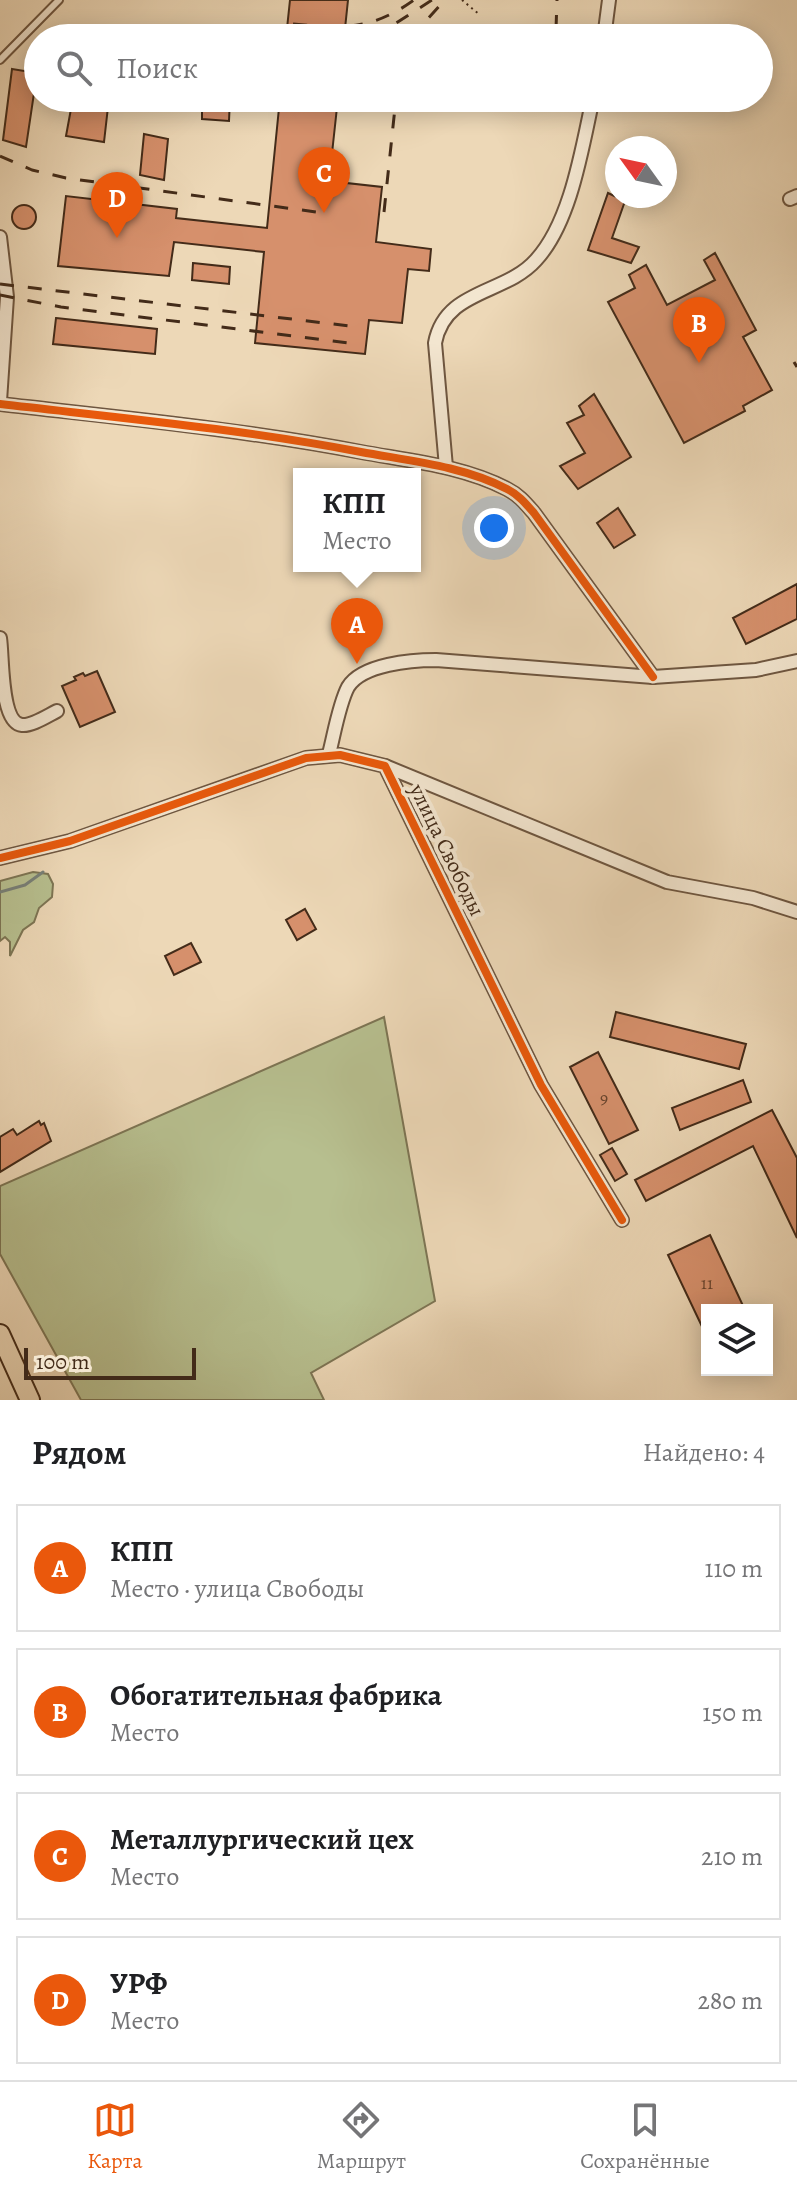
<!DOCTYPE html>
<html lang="ru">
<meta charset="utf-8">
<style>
:root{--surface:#fff;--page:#f6f6f6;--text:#202124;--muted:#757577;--line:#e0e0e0;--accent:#ea580c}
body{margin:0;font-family:Alegreya,serif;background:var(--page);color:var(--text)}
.controls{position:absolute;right:24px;bottom:24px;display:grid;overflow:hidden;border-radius:0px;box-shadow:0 4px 20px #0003}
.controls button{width:72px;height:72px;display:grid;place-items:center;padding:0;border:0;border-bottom:2px solid var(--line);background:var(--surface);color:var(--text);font:40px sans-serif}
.compass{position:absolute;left:605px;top:136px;width:72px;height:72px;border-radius:50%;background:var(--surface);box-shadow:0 4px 20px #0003;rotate:303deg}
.scale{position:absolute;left:24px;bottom:20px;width:172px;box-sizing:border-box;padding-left:8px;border:4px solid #432b19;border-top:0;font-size:22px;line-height:28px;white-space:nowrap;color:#432b19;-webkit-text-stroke:6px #f3e6d0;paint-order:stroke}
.you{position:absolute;left:494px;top:528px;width:28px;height:28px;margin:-20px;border:6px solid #fff;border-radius:50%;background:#1a73e8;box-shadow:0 0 0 12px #1a73e833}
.badge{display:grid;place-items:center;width:52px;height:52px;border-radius:50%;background:var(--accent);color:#fff;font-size:26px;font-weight:700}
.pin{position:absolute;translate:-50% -66px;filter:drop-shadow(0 2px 4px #0008)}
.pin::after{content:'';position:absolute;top:42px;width:28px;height:24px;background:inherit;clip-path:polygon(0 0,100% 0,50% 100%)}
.popup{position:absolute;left:293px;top:468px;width:128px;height:104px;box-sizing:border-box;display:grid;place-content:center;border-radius:0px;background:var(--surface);filter:drop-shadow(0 2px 6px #0005);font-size:26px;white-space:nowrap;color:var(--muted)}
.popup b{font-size:30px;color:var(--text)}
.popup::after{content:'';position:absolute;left:50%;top:100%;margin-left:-16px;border:16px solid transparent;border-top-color:var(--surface)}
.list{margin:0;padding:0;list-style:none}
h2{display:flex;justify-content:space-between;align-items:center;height:104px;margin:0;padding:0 32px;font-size:34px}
h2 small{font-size:26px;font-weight:400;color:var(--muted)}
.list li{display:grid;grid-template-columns:52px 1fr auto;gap:24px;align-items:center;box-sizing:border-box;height:128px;margin:0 16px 16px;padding:0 16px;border:2px solid var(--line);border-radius:0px}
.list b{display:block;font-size:30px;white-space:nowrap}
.list p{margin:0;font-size:26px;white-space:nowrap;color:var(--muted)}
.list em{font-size:26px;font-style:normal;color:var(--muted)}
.icon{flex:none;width:44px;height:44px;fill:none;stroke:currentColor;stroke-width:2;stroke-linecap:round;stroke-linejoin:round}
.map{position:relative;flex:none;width:797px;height:1400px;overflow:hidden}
.search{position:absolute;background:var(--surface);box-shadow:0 4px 20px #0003;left:24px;right:24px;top:24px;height:88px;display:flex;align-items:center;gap:20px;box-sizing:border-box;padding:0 28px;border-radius:44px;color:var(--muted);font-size:30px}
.sheet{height:680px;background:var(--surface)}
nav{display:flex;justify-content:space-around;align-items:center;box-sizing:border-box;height:112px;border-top:2px solid var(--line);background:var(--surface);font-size:22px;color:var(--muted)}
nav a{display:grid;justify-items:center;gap:4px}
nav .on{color:var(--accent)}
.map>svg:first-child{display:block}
.green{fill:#b7bf8f;stroke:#7d7554;stroke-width:2}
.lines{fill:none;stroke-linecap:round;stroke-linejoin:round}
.stream{stroke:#788078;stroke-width:3}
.building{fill:#d6906c;stroke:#432b19;stroke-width:2}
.service-casing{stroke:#6e5640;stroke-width:10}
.minor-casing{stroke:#6e5640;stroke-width:16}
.primary-casing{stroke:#432b19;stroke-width:22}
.path{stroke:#432b19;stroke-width:2;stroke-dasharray:2 4;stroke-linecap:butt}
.service{stroke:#f3e6d0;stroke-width:6}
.minor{stroke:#f3e6d0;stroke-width:12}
.primary{stroke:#edd8b7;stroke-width:18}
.rail{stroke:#432b19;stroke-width:3;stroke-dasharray:14 14;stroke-linecap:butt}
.cycleway-casing{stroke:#f3e6d0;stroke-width:13}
.cycleway{stroke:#e8590c;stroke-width:8}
.labels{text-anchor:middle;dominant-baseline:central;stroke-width:8;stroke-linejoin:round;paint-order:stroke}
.number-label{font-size:18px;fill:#68442e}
.street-label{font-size:22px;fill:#432b19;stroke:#f3e6d0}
</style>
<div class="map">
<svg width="797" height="1400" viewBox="0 0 797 1400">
<rect width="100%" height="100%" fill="#edd8b7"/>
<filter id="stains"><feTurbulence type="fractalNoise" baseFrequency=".0025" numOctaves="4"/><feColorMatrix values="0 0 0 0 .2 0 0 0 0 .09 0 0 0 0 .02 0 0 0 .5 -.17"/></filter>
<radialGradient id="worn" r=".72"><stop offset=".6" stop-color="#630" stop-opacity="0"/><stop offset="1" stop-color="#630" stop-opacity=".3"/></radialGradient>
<!-- green -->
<g class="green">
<polygon points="33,872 48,874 53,884 52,897 39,908 34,922 23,930 10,956 10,942 5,937 0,941 0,881"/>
<polygon points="384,1017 435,1301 311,1373 324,1400 81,1400 0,1254 0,1186"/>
</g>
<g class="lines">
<!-- stream -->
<polyline class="stream" points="0,892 25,885 43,872"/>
</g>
<!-- building -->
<g class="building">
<polygon points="290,0 348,0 344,38 286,38"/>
<polygon points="86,27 125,33 125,38 84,38"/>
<polygon points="12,69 37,73 26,147 3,140"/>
<polygon points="73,98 109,98 104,142 66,136"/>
<polygon points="188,98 230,98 229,121 202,119 202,111 187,111"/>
<polygon points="280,98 338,98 329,181 382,187 376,242 431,249 429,271 408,269 402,323 369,320 365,354 255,343 264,252 174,242 169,276 58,266 66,196 177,209 176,218 267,228"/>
<polygon points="144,134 168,139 164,180 140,175"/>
<polygon points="608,193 625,201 612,238 639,247 631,263 588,250"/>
<circle cx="24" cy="217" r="12"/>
<polygon points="715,253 756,330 743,337 772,390 743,406 745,411 684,443 608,302 635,288 629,275 646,265 667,305 715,280 704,260"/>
<polygon points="193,263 230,267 229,284 192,280"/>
<polygon points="56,318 157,329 155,354 53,344"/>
<polygon points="594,394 631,457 578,489 560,466 585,453 567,423 584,415 579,406"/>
<polygon points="618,508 635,535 614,548 597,523"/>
<polygon points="797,584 797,619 746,644 733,618"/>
<polygon points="97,671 115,712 80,727 62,686 76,680 74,677 83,673 85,676"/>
<polygon points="305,909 316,929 297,940 286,920"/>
<polygon points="191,943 201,962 174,975 165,956"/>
<polygon points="616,1012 746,1044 739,1069 610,1037"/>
<polygon points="598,1052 638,1130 609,1144 570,1067"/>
<polygon points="743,1080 751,1102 680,1130 672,1108"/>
<polygon points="772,1110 797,1158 797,1238 753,1146 646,1201 635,1180"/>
<polygon points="39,1121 41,1125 44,1123 51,1141 0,1172 0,1137 13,1129 17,1135"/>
<polygon points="612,1148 627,1174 615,1181 600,1155"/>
<polygon points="710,1235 745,1310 707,1310 707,1337 668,1255"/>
</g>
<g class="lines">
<defs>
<polyline id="service" points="0,60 59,0"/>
<g id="minor">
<polyline points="604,38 609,0"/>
<polyline points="790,199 797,196"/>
<polyline points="0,237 7,297 0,401"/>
<path d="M 0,404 C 121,418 241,429 361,452 C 410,461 463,466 507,489 C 519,495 526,504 534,513 L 653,677"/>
<path d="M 446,467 L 435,343 C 445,289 505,295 536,260 C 571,222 582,148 593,98"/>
<path d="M 0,638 C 3,656 0,723 22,725 C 32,726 47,716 57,711"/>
<path d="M 329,754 C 334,735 339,704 348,687 C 362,664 412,660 436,660 L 653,677 L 756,670 L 797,661"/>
<polyline points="385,766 667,882 753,898 797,912"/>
<polyline points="0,858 70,841 306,758 340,755 385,766 541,1085 622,1220"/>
</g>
<polyline id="primary" points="0,1334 30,1400"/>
</defs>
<!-- service casing -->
<use href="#service" class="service-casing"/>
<!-- minor casing -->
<use href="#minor" class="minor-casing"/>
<!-- primary casing -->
<use href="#primary" class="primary-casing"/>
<!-- path -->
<polyline class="path" points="462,0 480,15"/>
<!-- service -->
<use href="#service" class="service"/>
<!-- minor -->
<use href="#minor" class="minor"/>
<!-- primary -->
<use href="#primary" class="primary"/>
<!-- rail -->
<g class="rail">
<path d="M 293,24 C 343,29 372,30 414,0"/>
<polyline points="556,29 557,0"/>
<polyline points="373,38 432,0"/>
<polyline points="410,38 445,0"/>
<polyline points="0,156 32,170 66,178 316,212"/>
<polyline points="384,212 396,98"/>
<polyline points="0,284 358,327"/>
<polyline points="0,295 61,307 357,344"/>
<polyline points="794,362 797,367"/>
</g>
<defs>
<g id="cycleway">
<path d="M 0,404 C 121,418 241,429 361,452 C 410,461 463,466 507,489 C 519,495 526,504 534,513 L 653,677"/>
<polyline points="0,858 70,841 306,758 340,755 385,766 541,1085 622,1220"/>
</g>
</defs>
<!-- cycleway casing -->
<use href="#cycleway" class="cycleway-casing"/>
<!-- cycleway -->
<use href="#cycleway" class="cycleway"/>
</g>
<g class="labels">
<!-- number labels -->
<g class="number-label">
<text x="604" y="1098">9</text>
<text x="707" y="1283">11</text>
</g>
<!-- street labels -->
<g class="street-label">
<text transform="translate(447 850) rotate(64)">улица Свободы</text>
</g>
</g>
<rect width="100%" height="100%" filter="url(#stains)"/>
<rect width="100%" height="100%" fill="url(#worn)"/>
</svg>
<div class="controls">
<button><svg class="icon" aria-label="layers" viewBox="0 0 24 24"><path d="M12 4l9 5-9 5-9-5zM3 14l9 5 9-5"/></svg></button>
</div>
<svg class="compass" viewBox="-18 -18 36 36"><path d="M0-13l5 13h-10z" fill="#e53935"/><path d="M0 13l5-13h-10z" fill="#757577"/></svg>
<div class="scale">100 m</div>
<div class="you"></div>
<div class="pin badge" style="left:357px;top:664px">A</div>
<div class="popup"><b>КПП</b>Место</div>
<div class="pin badge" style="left:699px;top:363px">B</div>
<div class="pin badge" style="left:324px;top:213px">C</div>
<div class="pin badge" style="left:117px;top:238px">D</div>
<div class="search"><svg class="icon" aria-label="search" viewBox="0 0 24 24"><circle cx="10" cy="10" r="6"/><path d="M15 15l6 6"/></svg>Поиск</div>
</div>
<section class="sheet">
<h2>Рядом<small>Найдено: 4</small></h2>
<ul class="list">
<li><span class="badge">A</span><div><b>КПП</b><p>Место · улица Свободы</p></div><em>110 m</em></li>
<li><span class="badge">B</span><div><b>Обогатительная фабрика</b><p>Место</p></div><em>150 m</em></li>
<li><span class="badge">C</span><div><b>Металлургический цех</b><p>Место</p></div><em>210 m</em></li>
<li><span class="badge">D</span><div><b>УРФ</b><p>Место</p></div><em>280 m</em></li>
</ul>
</section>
<nav>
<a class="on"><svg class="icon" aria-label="map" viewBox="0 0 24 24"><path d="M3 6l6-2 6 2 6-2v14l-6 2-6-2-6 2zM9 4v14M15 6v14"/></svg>Карта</a>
<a><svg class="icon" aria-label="directions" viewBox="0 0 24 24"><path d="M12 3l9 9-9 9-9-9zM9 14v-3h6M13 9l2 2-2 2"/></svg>Маршрут</a>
<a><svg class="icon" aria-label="saved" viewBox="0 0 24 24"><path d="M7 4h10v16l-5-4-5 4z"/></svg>Сохранённые</a>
</nav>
